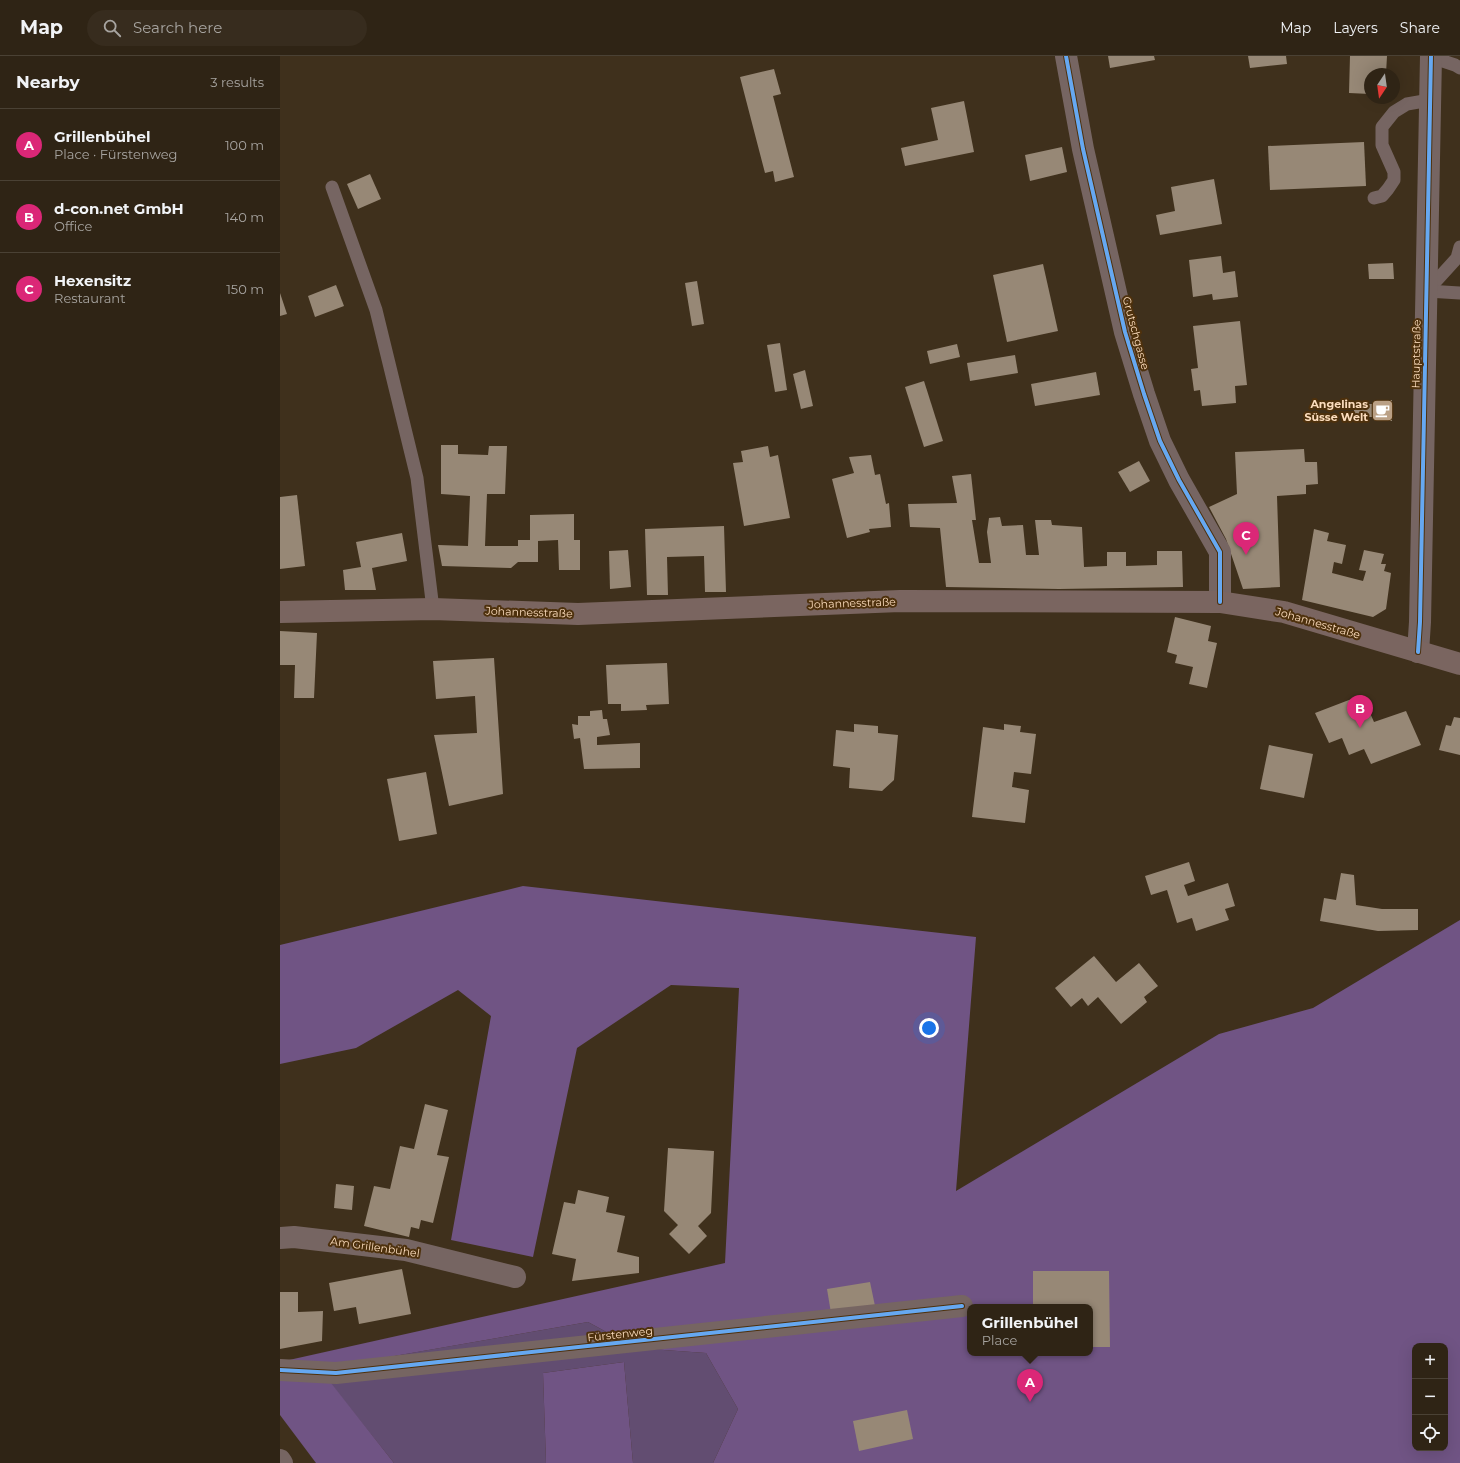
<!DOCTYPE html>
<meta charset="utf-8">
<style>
:root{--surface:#2f2415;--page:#372c1e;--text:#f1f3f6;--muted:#a7a4a0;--line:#4a4134;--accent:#db2777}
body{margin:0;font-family:Montserrat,sans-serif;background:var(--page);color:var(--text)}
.controls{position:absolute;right:12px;bottom:12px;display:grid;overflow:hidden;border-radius:8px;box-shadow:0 4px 16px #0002}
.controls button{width:36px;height:36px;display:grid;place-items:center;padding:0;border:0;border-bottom:1px solid var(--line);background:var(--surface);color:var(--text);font:20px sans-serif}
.compass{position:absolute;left:1084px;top:12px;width:36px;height:36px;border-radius:50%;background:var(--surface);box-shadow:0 4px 16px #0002;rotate:193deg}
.you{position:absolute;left:649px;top:972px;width:14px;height:14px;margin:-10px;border:3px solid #fff;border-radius:50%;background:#1a73e8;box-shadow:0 0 0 6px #1a73e833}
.badge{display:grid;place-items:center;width:26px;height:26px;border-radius:50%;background:var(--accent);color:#fff;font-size:13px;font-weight:700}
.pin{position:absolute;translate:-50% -33px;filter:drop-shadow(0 1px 2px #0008)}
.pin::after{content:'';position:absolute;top:21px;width:14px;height:12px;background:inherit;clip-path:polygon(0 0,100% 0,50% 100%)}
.popup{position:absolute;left:687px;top:1248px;width:126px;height:52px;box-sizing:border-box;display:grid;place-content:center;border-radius:8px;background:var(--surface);filter:drop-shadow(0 1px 3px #0005);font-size:13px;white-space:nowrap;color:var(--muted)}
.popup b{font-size:15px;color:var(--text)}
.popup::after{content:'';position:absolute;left:50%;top:100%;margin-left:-8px;border:8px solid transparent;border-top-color:var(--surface)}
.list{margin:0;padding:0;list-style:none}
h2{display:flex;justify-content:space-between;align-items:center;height:52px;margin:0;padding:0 16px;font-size:17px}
h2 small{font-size:13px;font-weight:400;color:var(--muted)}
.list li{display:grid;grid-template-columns:26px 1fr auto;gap:12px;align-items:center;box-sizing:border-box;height:72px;padding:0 16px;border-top:1px solid var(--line)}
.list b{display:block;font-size:15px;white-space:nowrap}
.list p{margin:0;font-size:13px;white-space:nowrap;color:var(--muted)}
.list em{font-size:13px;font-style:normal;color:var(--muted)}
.icon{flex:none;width:22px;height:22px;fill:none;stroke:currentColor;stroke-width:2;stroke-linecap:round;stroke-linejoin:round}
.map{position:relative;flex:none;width:1180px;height:1407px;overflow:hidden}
header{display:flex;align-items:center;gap:24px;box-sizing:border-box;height:56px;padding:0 20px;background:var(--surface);border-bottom:1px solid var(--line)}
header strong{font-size:19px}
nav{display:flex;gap:22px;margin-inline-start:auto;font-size:14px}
.search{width:280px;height:36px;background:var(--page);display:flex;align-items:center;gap:10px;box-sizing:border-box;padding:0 14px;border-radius:22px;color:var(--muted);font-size:15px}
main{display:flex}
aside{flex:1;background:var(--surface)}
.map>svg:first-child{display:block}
.green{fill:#624d71}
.forest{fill:#705484;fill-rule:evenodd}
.building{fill:#978876}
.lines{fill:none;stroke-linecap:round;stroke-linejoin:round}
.service{stroke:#766562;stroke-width:13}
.minor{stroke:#766562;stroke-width:22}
.tertiary{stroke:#766562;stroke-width:22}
.secondary{stroke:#7a6560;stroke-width:22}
.cycleway-casing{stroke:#4e310d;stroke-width:6}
.cycleway{stroke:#66a8f1;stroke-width:4}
.labels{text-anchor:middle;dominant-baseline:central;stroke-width:4;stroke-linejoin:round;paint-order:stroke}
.street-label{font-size:11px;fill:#fcddbe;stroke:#4e310d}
.poi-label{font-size:11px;font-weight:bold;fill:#fcddbe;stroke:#4e310d;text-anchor:end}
</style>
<header>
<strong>Map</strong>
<div class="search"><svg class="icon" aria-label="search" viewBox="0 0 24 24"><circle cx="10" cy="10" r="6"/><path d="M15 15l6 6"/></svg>Search here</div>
<nav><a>Map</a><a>Layers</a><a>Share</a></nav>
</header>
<main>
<aside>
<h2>Nearby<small>3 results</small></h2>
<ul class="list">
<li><span class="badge">A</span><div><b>Grillenbühel</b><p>Place · Fürstenweg</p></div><em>100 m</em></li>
<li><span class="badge">B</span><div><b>d-con.net GmbH</b><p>Office</p></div><em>140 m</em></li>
<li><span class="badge">C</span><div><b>Hexensitz</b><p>Restaurant</p></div><em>150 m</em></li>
</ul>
</aside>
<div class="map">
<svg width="1180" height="1407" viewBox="0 0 1180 1407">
<rect width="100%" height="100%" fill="#3f301c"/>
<!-- green -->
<polygon class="green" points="308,1266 356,1292 426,1297 458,1353 433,1407 353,1407 344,1306 263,1317 266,1407 114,1407 39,1313"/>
<!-- forest -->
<g class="forest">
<path d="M 243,830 L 696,881 L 676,1135 L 939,978 L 1033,952 L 1180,864 L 1180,1407 L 433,1407 L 458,1353 L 426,1297 L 356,1292 L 308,1266 L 40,1313 L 114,1407 L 36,1407 L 0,1359 L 0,1306 L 445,1207 L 459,932 L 391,929 L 297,992 L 253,1201 L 171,1184 L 211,960 L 178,934 L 76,992 L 0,1008 L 0,889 ZM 690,1251 L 810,1251 L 810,1297 L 690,1297 ZM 1135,1290 L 1165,1290 L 1165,1392 L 1135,1392 Z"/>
<polygon points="344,1306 353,1407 266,1407 263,1317"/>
</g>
<!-- building -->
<g class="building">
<polygon points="828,0 874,0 875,4 830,12"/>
<polygon points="968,0 1006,0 1007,8 970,12"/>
<polygon points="1070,0 1107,0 1106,18 1090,18 1090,38 1069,37"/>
<polygon points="494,13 501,38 493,40 514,121 495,126 493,115 485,117 460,21"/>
<polygon points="684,45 694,96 625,110 621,92 658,84 651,52"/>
<polygon points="1084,86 1086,130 990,134 988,90"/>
<polygon points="782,91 787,116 750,125 745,99"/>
<polygon points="90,118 101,143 78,153 67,128"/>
<polygon points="934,123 942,168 880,179 876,159 895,155 891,131"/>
<polygon points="941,200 943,217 955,215 958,241 933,244 932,238 913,241 909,204"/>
<polygon points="1113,207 1114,223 1089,223 1088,208"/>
<polygon points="763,208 778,275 727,286 713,219"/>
<polygon points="417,225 424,268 412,270 405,227"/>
<polygon points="56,229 64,250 35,261 28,240"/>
<polygon points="0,237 7,258 0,260"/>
<polygon points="960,265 967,329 955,330 956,347 922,350 920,334 914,335 911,313 918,312 913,270"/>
<polygon points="500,287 507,334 495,336 487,289"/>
<polygon points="677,288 680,301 650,308 647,295"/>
<polygon points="735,299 738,317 690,325 687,307"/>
<polygon points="525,314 533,350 521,353 513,318"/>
<polygon points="816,316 820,339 755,350 751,328"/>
<polygon points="644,325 663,385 644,391 625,331"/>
<polygon points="1112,344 1112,365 1095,365 1095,361 1074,361 1074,348 1096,348 1096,345"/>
<polygon points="161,389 178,389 178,398 208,399 209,390 227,390 225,438 207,438 205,490 238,490 238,484 250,484 250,459 294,458 294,484 300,484 300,514 279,514 278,484 258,485 258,506 238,506 231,512 162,510 158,489 188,490 190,440 161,438"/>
<polygon points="488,390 490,401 498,399 510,462 464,470 453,407 463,406 461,395"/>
<polygon points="1024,393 1025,406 1037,406 1038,428 1026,429 1026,438 997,440 1000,531 963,533 946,483 929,451 957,438 955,396"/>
<polygon points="591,399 595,419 600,418 606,448 609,447 611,471 589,473 590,476 567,482 552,423 574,417 569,401"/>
<polygon points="859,405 870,425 850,436 838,416"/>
<polygon points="691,418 696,464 692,464 699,507 711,507 707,476 709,462 720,461 722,470 743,469 746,499 759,499 755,464 771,464 772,469 802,471 804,511 827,510 827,496 846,496 846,510 877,509 877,495 902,495 903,531 779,533 666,531 660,472 630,471 628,448 677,447 672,420"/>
<polygon points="17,439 25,510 0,513 0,441"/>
<polygon points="444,470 446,536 425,536 424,500 387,501 388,539 367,539 365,473"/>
<polygon points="1034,473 1049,477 1047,485 1066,489 1062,508 1054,506 1052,517 1083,525 1086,515 1079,514 1084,494 1104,498 1101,508 1106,508 1104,515 1111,517 1106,553 1093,561 1022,544"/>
<polygon points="122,477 127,505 92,512 96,534 65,534 63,514 81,511 76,486"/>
<polygon points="348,494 351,531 330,533 329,495"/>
<polygon points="895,561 931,570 928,585 937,587 927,632 909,628 913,611 895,607 897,599 887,596"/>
<polygon points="0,575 37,577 34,642 14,642 15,609 0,609"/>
<polygon points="214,602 223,738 169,750 154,679 197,677 195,640 156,643 153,605"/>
<polygon points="387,607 389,648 366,649 367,654 341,655 341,648 328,648 326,609"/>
<polygon points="1082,639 1094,666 1126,655 1141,689 1091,708 1084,693 1069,699 1062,682 1049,687 1035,657"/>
<polygon points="322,654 323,663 327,663 330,679 317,681 317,689 360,687 360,712 304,713 300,682 294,683 292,668 298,669 298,660 310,660 310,655"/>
<polygon points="1174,661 1180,662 1180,699 1159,694 1166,669 1171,670"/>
<polygon points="574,668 598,670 598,677 618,679 614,724 602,735 569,732 570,712 553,710 556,674 574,676"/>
<polygon points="724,668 741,670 740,676 756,678 751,718 734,716 732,731 749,734 745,767 692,761 703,671 724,674"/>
<polygon points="989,689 1033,698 1024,742 980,733"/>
<polygon points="146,716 157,778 119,785 107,723"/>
<polygon points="909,806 915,825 904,829 908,840 948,827 955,850 945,853 949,864 916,875 912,862 897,867 887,834 871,839 865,820"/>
<polygon points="1061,817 1074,819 1076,849 1102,853 1138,853 1138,874 1098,875 1040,865 1044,842 1056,844"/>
<polygon points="814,900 836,926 859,907 878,930 864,941 867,946 841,968 818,941 808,950 802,942 791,951 775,932"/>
<polygon points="145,1048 168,1054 157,1099 169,1101 153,1167 141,1164 139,1173 131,1171 129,1181 84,1170 94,1130 110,1133 120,1090 134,1093"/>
<polygon points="388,1092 434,1095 431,1157 418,1170 427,1180 409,1198 389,1178 398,1169 384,1155"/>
<polygon points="56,1128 74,1130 72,1154 54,1152"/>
<polygon points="298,1134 329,1141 326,1156 345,1160 337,1196 359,1201 359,1217 292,1225 296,1203 272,1198 284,1146 295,1148"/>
<polygon points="122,1213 131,1258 79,1268 76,1251 54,1255 49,1227"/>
<polygon points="753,1215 829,1215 830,1291 810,1291 810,1251 753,1251"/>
<polygon points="590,1226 595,1250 551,1257 547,1233"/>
<polygon points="0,1236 18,1236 18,1256 43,1255 42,1285 0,1293"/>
<polygon points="627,1354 633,1383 579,1395 573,1365"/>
</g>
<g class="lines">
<!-- service -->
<g class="service">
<polyline points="1151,1 1175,9 1180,12"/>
<polyline points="52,131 96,254 137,422 153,553"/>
<polyline points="1094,142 1102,140 1108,133 1114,124 1114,116 1102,89 1102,71 1114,56 1127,48 1150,44"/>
<polyline points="1147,235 1177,202 1180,191"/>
<polyline points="1147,235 1180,237"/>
</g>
<!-- minor -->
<g class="minor">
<polyline points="786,0 803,93 845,276 864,338 880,385 899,424 940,496 940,546"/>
<polyline points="0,1182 14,1181 126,1194 235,1221"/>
<polyline points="0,1314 56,1317 682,1250"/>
<polyline points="0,1404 2,1407"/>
</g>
<!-- tertiary -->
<polyline class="tertiary" points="1138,596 1140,566 1151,0"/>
<!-- secondary -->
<polyline class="secondary" points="0,556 153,553 298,558 620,545 940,546 1004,556 1180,608"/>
<defs>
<g id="cycleway">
<polyline points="786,0 803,93 845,276 864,338 880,385 899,424 940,496 940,546"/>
<polyline points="1138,596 1140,566 1151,0"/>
<polyline points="0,1314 56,1317 682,1250"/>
</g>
</defs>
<!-- cycleway casing -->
<use href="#cycleway" class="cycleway-casing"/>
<!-- cycleway -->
<use href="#cycleway" class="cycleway"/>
</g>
<!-- icons -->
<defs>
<symbol id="cafe-square" viewBox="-11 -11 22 22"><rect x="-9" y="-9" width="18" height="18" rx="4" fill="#baa085" stroke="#4e310d"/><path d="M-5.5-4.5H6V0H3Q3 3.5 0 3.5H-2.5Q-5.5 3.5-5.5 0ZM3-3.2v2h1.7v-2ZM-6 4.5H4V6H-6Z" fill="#fff"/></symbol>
</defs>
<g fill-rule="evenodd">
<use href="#cafe-square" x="1090" y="342" width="25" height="25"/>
</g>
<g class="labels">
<!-- street labels -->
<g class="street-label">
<text transform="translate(856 277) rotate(75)">Grutschgasse</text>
<text transform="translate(1136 298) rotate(-89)">Hauptstraße</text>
<text transform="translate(572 547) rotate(-2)">Johannesstraße</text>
<text transform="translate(249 556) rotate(2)">Johannesstraße</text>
<text transform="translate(1038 567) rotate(16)">Johannesstraße</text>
<text transform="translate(95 1191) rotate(8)">Am Grillenbühel</text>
<text transform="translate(340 1278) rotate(-6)">Fürstenweg</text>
</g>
<!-- poi labels -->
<g class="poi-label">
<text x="1088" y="348">Angelinas<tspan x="1088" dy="13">Süsse Welt</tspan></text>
</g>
</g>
</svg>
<div class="controls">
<button>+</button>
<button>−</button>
<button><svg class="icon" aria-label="locate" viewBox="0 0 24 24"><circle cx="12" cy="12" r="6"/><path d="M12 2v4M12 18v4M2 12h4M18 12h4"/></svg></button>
</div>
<svg class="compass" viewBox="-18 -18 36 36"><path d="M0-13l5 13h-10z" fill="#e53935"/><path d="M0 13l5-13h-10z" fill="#a7a4a0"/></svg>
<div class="you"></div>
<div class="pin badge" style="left:750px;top:1346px">A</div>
<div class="popup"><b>Grillenbühel</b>Place</div>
<div class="pin badge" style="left:1080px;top:672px">B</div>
<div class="pin badge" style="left:966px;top:499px">C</div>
</div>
</main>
